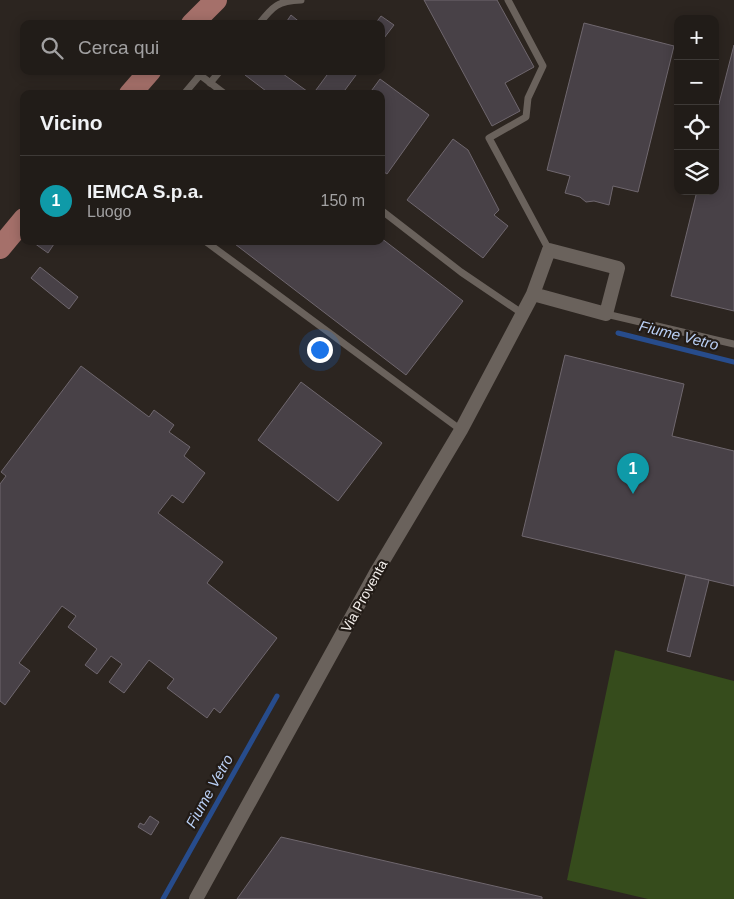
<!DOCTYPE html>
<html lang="it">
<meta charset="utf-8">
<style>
:root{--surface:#211c18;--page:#292521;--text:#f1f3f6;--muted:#a2a1a2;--line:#3e3a37;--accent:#8c9099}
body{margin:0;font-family:Helvetica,sans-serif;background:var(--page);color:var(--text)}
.controls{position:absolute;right:15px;top:15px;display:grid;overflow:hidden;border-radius:10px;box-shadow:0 2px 12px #0003}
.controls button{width:45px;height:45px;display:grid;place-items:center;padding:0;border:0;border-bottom:1px solid var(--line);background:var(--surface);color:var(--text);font:25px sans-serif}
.you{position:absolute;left:319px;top:349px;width:18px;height:18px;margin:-12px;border:4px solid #fff;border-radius:50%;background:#1a73e8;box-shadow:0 0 0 8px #1a73e833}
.badge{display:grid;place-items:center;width:32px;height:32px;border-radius:50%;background:var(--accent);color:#fff;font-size:16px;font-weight:700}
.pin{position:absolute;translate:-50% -41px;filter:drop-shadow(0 1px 2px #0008)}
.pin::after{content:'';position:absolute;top:26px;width:18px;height:15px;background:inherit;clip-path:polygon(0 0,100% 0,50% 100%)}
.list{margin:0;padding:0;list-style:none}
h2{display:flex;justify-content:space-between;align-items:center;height:65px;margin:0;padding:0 20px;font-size:21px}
h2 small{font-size:16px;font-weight:400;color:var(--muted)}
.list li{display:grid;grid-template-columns:32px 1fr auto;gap:15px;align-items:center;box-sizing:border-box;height:90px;padding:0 20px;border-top:1px solid var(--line)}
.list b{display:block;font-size:19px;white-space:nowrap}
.list p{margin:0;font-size:16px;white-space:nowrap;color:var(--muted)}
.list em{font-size:16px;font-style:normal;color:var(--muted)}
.icon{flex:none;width:28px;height:28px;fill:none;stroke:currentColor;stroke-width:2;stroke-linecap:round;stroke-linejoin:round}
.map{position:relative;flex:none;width:734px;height:899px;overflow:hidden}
.search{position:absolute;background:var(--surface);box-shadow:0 2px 12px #0003;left:20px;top:20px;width:365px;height:55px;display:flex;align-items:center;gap:12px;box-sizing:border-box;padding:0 18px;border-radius:10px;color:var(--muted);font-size:19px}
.panel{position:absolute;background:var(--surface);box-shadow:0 2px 12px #0003;left:20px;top:90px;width:365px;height:155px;border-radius:10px}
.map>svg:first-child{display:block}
.green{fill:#364c1c}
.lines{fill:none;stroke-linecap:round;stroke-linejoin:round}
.stream{stroke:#274c8c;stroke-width:5}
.building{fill:#484147;stroke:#6f676e}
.service{stroke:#6a625c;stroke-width:7}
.minor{stroke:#6a625c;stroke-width:14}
.primary{stroke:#a5706a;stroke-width:22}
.labels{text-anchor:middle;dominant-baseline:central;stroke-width:4.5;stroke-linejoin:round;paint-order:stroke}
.street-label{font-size:14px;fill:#f5f0ed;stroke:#221b16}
.water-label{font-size:15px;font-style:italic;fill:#bad0f6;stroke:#221b16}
</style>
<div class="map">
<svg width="734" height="899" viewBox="0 0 734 899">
<rect width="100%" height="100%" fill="#2c2520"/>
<!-- green -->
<polygon class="green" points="615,650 734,681 734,899 648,899 567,880"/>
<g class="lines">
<!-- stream -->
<g class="stream">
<polyline points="618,333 734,362"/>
<polyline points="163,899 277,696"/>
</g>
</g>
<!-- building -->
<g class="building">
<polygon points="424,0 497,0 534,67 505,83 520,111 492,126"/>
<polygon points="291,15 302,24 285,24"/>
<polygon points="381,16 394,25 381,42 381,24 375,24"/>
<polygon points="584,23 674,46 638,192 613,186 609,205 594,201 586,202 580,197 565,193 570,176 547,170"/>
<polygon points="734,45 734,311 671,296 697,191 715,191 715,119"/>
<polygon points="248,71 279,71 311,94 270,94 245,75"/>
<polygon points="321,71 359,71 342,94 313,94 327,75"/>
<polygon points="380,79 429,115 387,174 381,170 381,94 369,94"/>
<polygon points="453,139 468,150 499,210 494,215 508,226 483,258 407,200"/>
<polygon points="381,238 463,301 406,375 231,241 381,241"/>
<polygon points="35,241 56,241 48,253 34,243"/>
<polygon points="40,267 78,297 69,309 31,278"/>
<polygon points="565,355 684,384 672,436 734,451 734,586 522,536"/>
<polygon points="81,366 149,417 154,410 174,425 169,432 190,447 184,456 205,473 183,503 172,495 158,513 223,562 207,583 277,638 220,713 214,708 207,718 167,688 174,679 149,660 124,693 109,682 122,664 111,656 97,674 85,665 97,649 68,627 76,616 62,606 19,663 30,671 5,705 0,701 0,484 6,476 1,472"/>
<polygon points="301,382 382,443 338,501 258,440"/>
<polygon points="686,575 709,580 690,657 667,651"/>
<polygon points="150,816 159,822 151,835 138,827 140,823 144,825"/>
<polygon points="281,837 542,897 542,899 237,899"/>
</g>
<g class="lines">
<!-- service -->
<g class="service">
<polyline points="508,0 543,66 528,98 526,117 489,138 549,250"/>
<path d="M 259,24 C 273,6 278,1 301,0"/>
<polyline points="210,83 220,71"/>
<polyline points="184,94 200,75 225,94"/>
<polyline points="381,210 461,272 523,314"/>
<polyline points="205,241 461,430"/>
<polyline points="606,314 734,344"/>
</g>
<!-- minor -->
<polyline class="minor" points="196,899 377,571 461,430 533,294 549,250 618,268 606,314 533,294"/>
<!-- primary -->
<g class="primary">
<polyline points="192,24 216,0"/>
<polyline points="130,94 150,71"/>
<polyline points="0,248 24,219"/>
</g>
</g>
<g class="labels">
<!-- street labels -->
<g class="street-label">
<text transform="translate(364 596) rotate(-61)">Via Proventa</text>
</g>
<!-- water labels -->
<g class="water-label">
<text transform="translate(679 335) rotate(14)">Fiume Vetro</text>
<text transform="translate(209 791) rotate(-61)">Fiume Vetro</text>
</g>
</g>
</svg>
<div class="controls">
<button>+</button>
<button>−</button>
<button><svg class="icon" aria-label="locate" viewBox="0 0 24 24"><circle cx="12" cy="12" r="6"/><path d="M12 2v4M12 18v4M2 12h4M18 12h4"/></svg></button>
<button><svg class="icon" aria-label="layers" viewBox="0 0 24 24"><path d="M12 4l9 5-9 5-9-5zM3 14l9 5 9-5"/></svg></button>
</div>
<div class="you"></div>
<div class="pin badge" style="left:633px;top:494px;background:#0f9aa8">1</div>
<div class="search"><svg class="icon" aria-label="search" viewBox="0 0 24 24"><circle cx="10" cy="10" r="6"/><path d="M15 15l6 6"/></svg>Cerca qui</div>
<section class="panel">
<h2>Vicino<small></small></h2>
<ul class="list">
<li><span class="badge" style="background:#0f9aa8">1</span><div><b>IEMCA S.p.a.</b><p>Luogo</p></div><em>150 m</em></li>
</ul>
</section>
</div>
